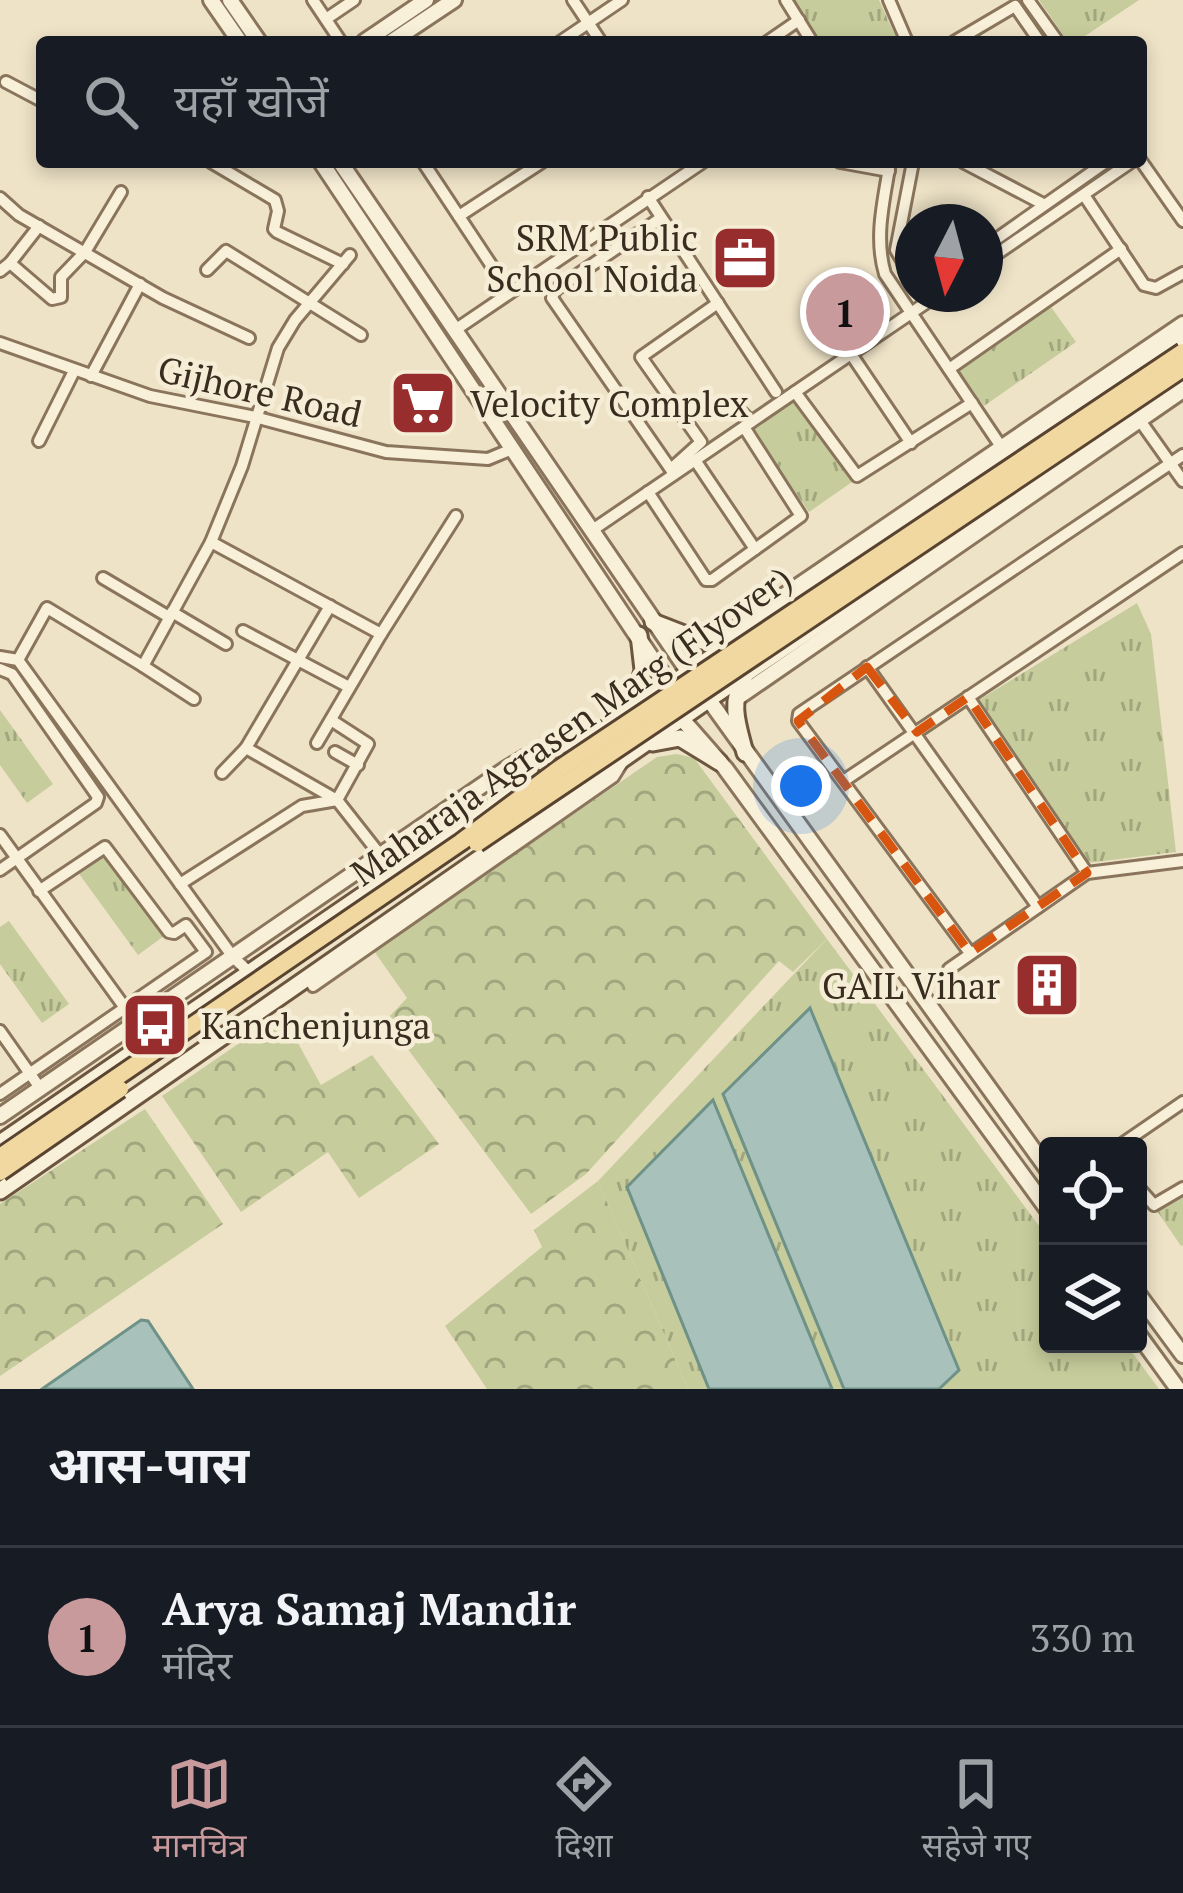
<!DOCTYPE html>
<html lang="hi">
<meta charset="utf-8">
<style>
:root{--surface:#171b24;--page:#20242c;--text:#f1f3f6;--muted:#9ea1a6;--line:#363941;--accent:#c99a9c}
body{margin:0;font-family:"PT Serif","Noto Sans Devanagari",serif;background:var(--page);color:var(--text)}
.controls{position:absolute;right:36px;bottom:36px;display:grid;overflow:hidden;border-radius:12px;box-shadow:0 6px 18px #0003}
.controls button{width:108px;height:108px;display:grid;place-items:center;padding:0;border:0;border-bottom:3px solid var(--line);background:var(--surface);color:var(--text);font:60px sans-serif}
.compass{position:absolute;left:895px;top:204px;width:108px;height:108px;border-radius:50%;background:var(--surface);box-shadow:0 6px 18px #0003;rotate:186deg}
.you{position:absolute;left:801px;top:786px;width:42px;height:42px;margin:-30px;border:9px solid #fff;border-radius:50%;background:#1a73e8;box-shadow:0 0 0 18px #1a73e833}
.badge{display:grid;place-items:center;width:78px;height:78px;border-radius:50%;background:var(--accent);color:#111;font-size:39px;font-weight:700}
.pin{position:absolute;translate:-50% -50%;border:6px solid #fff;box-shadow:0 3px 12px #0006}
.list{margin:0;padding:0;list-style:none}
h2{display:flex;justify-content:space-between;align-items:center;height:156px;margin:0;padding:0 48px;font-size:51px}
h2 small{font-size:39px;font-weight:400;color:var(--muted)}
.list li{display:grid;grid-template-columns:78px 1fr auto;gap:36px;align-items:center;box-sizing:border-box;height:180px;padding:0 48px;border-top:3px solid var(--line)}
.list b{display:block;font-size:45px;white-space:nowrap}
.list p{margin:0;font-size:39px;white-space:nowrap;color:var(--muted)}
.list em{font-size:39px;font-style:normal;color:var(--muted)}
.icon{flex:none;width:66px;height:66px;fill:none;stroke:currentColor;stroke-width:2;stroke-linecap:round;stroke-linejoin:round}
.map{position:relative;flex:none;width:1183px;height:1389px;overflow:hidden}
.search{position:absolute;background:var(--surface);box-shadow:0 6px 18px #0003;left:36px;right:36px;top:36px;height:132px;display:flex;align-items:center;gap:30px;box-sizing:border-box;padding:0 42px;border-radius:12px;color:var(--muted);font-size:45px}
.sheet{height:336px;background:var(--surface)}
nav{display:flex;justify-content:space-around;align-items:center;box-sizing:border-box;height:168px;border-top:3px solid var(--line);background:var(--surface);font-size:33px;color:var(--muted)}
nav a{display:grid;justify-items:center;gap:6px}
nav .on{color:var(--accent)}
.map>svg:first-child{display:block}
.forest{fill:url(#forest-crowns)}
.park{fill:url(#park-tufts)}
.water{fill:#a8c2bb;stroke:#6e9188;stroke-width:3}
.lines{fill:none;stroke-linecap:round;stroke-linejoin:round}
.minor-casing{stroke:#8a755c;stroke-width:16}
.tertiary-casing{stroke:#8a755c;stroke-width:20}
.secondary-casing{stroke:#6c563f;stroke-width:21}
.minor{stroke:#f9f0da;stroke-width:10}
.tertiary{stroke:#f9f0da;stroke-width:14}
.secondary{stroke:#f9f0da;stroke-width:15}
.primary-bridge-casing{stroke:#584330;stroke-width:22;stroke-linecap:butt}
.primary-bridge{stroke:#f0d8a0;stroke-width:16}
.marked{fill:none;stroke:#d7550e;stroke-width:9;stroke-dasharray:24 15;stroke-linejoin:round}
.labels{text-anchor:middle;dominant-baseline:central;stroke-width:9;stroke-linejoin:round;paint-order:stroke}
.poi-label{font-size:36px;fill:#3a2d20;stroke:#f5edd6;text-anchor:end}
.street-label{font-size:36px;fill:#3a2d20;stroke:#f5edd6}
</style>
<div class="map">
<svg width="1183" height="1389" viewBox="0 0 1183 1389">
<defs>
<pattern id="forest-crowns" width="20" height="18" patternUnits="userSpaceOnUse" patternTransform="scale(3)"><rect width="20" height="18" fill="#c6cc9b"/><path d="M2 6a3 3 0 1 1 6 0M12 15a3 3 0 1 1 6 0" fill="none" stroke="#a2a67e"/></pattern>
<pattern id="park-tufts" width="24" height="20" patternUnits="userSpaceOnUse" patternTransform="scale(3)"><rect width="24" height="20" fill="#c6cc9b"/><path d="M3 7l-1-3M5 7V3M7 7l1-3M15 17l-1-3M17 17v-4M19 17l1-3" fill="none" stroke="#a2a67e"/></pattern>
</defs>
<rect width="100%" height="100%" fill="#eee3c7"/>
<!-- forest -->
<g class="forest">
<polygon points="677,754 694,758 827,939 793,972 779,961 586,1174 531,1214 386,1020 407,998 374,951 657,757"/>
<polygon points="282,1014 321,1085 372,1055 439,1144 359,1198 328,1152 241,1212 162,1096"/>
<polygon points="145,1109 223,1224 0,1376 0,1204"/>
<polygon points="598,1181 688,1389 487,1389 445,1326 542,1247 534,1230"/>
</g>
<!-- park -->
<g class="park">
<polygon points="794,0 879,0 898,42 816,42"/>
<polygon points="1039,0 1139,0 1076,42 1068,42"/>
<polygon points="1051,307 1076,342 984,406 959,371"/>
<polygon points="794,399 852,482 809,512 751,429"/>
<polygon points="1137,603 1151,634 1176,852 1088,863 979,700"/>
<polygon points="0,710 53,784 27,803 0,765"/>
<polygon points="104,852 164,936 138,955 77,871"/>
<polygon points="9,921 69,1004 42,1023 0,964 0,927"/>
<polygon points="827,939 1048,1238 1048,1344 1126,1344 1159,1389 688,1389 598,1181"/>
<polygon points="1183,1189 1183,1245 1181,1246 1155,1208"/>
</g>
<!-- water -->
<g class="water">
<polygon points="810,1008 959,1370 939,1389 844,1389 723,1094"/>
<polygon points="713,1100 832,1389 709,1389 627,1187"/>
<polygon points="141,1320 148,1321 193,1389 42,1389"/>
</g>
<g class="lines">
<defs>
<g id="minor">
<polyline points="313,0 341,42"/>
<polyline points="573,0 601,42"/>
<polyline points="786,0 812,42"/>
<polyline points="889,0 907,42"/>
<polyline points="1028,0 1058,42"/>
<polyline points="326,19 354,0"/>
<polyline points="560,42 622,0"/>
<polyline points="767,42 799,20"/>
<polyline points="954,42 1015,6 1040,42"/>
<polyline points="6,82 42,101"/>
<polyline points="1141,161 1183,221"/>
<polyline points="211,162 275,200 278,211 274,229 277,232 343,264"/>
<polyline points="423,162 509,292"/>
<polyline points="840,162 889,171"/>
<path d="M 890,162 C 884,200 874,237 885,274 L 1004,451"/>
<polyline points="913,162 896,250 913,278"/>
<polyline points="963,162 1043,204"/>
<polyline points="1084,195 1144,285 1156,288 1183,273"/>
<polyline points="648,197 776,392"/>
<polyline points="0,198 19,215 163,298 249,338"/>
<polyline points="459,216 542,162"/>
<polyline points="661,218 555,290 552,298 674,474"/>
<polyline points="985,247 1106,162"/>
<polyline points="985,262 1131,162"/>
<polyline points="10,263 39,226"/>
<polyline points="207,270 226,251 361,335"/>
<polyline points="0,271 10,263 52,299 61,297 61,277 85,252 121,192"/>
<polyline points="455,330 703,162"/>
<polyline points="0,343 150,396 255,417 386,452 488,459 512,449"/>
<polyline points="851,354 911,443"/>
<polyline points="949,369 1121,249"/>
<polyline points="91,376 140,284"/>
<polyline points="795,392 857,476 972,403"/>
<polyline points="731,402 751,422"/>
<polyline points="1136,415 1183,481"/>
<polyline points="39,441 74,371"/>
<polyline points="695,460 755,549"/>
<polyline points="671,469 701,442 641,357 718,303"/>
<polyline points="648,492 706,580 712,580 801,516 744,427"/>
<polyline points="591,531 939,294"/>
<polyline points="103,578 169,617"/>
<polyline points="172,612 226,644"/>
<polyline points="243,631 349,687"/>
<polyline points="381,634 456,516"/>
<polyline points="0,657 18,660 233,957 250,973"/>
<polyline points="18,660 47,608 143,666 211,542"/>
<polyline points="143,666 194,699"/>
<polyline points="867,667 1038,907"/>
<polyline points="0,669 12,674 98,797 96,803 0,870"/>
<polyline points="968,697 1087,873"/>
<polyline points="317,743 381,634 211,542 242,466 278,348 295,320 350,255"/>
<polyline points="246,748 337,800 381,856"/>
<polyline points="335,752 358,765"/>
<polyline points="222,773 246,748 330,606"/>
<polyline points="845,780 1183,553"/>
<polyline points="0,835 128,1012"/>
<polyline points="180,884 302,806 337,800 368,744 331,720"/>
<polyline points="970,953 798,721 799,714 1183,455"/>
<polyline points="949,969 1087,873 1183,861"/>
<polyline points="313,986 613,777 623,761"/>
<polyline points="0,1031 40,1088"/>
<polyline points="0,1094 206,952 186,925 174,933 169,932 105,847 39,891"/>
<polyline points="1119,1146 1183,1102"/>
<polyline points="1138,1187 1154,1205 1183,1188"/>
</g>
<g id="tertiary">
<polyline points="211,0 240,42"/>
<polyline points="230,0 259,42"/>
<polyline points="364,42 426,0"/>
<polyline points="391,42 454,0"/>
<polyline points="321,162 669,684"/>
<polyline points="340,162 688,671"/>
<polyline points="716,642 1183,324"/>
<polyline points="737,698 1183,390"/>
<polyline points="709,700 1048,1170"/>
<polyline points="682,719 725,768 1048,1210"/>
<polyline points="0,1116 506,769 526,757 599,733"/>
<polyline points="1138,1294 1183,1355"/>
<polyline points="1138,1334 1178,1389"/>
</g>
<g id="secondary">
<polyline points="653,622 702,641 730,640"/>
<path d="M 744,680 C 728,701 739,729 745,753"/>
<polyline points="634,706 643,670 639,635"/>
<polyline points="599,733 1183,339"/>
<polyline points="653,743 680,738 719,762"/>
<polyline points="0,1143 534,778"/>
<polyline points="0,1191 754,668 1183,379"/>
</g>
</defs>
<!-- minor casing -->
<use href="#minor" class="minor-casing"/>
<!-- tertiary casing -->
<use href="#tertiary" class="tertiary-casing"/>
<!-- secondary casing -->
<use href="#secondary" class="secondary-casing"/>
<!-- minor -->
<use href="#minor" class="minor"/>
<!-- tertiary -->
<use href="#tertiary" class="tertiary"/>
<!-- secondary -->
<use href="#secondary" class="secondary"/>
<defs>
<g id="primary-bridge">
<polyline points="477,843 1183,368"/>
<polyline points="0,1157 461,842 559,769 1183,352"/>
<polyline points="0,1172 120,1089"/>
</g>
</defs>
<!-- primary-bridge casing -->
<use href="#primary-bridge" class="primary-bridge-casing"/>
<!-- primary-bridge -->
<use href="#primary-bridge" class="primary-bridge"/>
</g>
<!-- marked area -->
<path class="marked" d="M 867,667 L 917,732 L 968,697 L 1087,873 L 970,953 L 798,721 Z"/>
<!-- icons -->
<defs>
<symbol id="office-square" viewBox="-11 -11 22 22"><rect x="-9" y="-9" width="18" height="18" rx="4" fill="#982d2d" stroke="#f5edd6"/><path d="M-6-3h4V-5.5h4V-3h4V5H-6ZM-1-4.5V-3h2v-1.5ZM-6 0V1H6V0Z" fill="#fff"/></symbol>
<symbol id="supermarket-square" viewBox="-11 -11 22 22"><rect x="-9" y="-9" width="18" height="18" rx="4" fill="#982d2d" stroke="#f5edd6"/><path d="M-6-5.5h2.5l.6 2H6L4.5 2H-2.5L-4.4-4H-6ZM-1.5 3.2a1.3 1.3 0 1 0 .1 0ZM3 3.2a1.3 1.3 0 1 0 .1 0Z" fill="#fff"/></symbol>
<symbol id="building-square" viewBox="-11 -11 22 22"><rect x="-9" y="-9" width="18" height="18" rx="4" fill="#982d2d" stroke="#f5edd6"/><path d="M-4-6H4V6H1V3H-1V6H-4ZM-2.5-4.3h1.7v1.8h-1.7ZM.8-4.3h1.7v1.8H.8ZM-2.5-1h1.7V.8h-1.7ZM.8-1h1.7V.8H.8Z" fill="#fff"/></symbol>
<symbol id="bus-square" viewBox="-11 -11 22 22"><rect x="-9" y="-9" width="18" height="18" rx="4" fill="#982d2d" stroke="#f5edd6"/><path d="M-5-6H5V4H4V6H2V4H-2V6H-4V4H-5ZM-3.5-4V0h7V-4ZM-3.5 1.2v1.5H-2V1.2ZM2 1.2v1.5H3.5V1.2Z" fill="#fff"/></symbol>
</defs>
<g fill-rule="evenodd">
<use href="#office-square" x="707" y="220" width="76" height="76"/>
<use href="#supermarket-square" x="385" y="365" width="76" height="76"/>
<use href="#building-square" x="1009" y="947" width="76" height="76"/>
<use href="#bus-square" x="117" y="987" width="76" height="76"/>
</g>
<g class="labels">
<!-- poi labels -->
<g class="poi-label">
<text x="698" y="237">SRM Public<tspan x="698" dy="41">School Noida</tspan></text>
<text x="470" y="403" text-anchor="start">Velocity Complex</text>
<text x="1000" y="985">GAIL Vihar</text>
<text x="201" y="1025" text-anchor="start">Kanchenjunga</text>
</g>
<!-- street labels -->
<g class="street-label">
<text transform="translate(260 391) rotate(13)">Gijhore Road</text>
<text transform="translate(571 725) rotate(-35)">Maharaja Agrasen Marg (Flyover)</text>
</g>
</g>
</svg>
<div class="controls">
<button><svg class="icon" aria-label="locate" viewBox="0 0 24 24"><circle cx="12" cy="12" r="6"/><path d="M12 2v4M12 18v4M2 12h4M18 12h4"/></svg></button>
<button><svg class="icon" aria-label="layers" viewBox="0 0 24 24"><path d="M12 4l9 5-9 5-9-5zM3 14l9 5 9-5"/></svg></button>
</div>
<svg class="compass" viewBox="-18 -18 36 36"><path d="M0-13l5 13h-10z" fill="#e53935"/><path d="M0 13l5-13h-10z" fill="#9ea1a6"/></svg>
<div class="you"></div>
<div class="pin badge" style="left:845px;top:312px">1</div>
<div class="search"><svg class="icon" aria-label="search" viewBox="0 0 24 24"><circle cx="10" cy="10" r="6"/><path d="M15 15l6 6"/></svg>यहाँ खोजें</div>
</div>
<section class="sheet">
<h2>आस-पास<small></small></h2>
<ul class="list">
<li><span class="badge">1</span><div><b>Arya Samaj Mandir</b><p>मंदिर</p></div><em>330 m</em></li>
</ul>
</section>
<nav>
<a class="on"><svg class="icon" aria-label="map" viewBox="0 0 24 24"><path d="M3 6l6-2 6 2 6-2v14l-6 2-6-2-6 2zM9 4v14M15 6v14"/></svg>मानचित्र</a>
<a><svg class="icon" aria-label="directions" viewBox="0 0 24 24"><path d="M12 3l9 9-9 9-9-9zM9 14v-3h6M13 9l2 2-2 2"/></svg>दिशा</a>
<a><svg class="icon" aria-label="saved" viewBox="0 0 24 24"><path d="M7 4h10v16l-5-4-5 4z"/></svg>सहेजे गए</a>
</nav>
